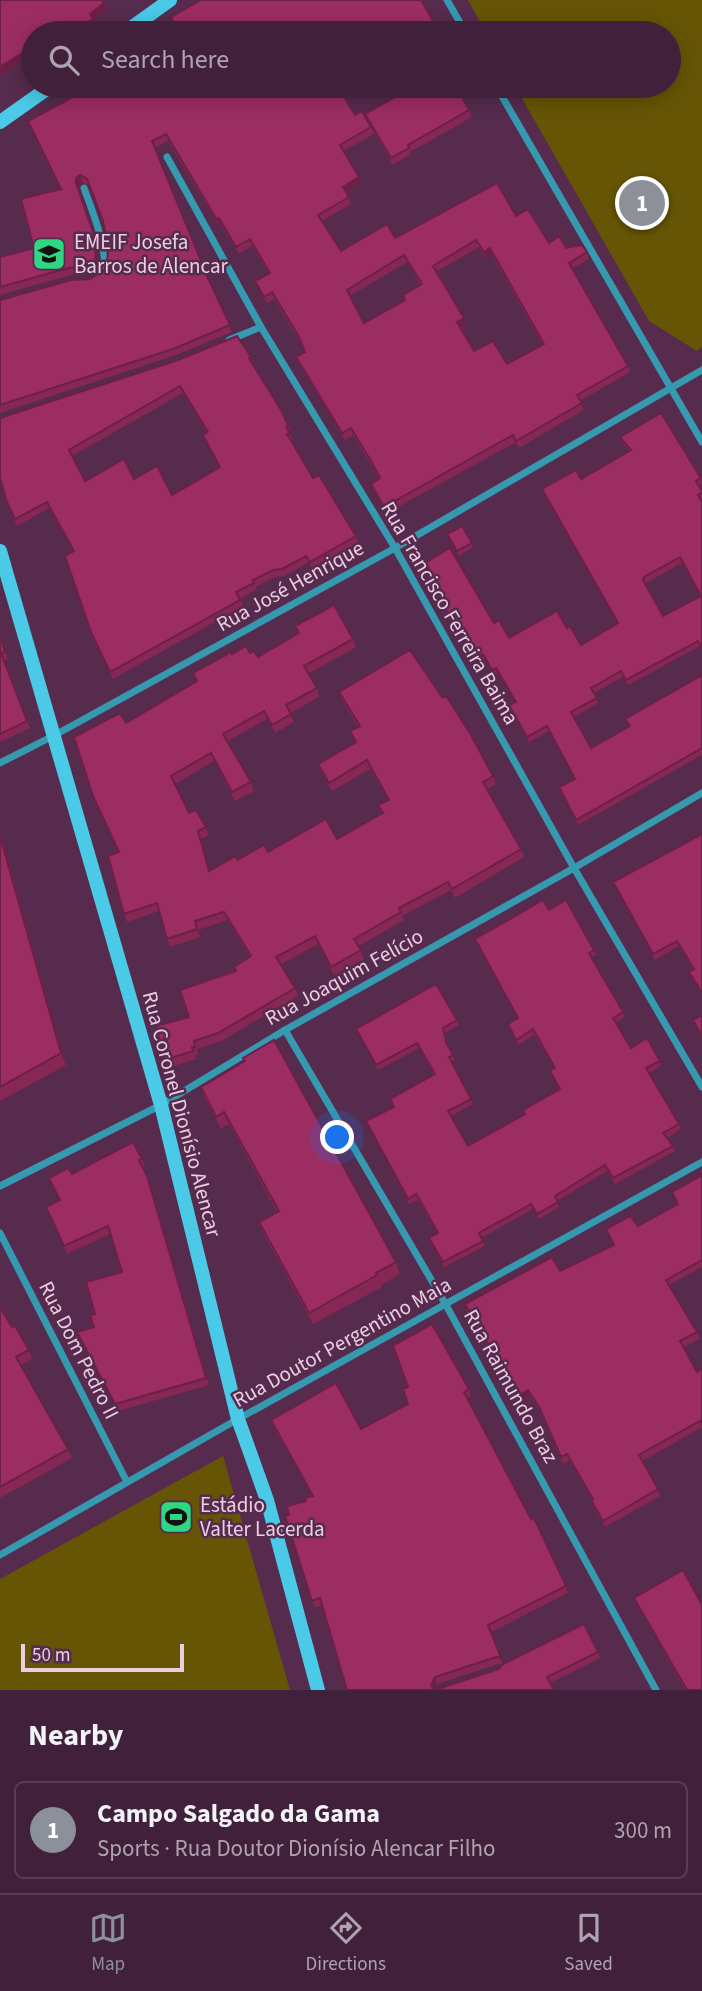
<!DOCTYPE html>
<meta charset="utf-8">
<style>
:root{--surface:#40203a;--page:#472842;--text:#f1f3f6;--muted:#aea3af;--line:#593e54;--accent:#8c9099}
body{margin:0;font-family:"Source Sans 3",sans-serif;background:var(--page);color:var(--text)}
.scale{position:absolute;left:21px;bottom:18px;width:163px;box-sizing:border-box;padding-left:7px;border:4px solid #eacfe3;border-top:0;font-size:19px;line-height:24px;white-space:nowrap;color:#eacfe3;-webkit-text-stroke:5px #562b4e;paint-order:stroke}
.you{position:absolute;left:338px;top:1138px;width:24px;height:24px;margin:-18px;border:5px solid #fff;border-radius:50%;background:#1a73e8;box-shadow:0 0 0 10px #1a73e833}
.badge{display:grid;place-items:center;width:46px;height:46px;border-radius:50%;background:var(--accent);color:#fff;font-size:23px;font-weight:700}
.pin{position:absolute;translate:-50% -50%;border:4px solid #fff;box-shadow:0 2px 7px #0006}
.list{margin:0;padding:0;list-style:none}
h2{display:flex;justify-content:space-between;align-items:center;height:91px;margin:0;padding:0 28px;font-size:30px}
h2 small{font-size:23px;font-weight:400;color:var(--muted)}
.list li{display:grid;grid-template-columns:46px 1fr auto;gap:21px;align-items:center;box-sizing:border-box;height:98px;margin:0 14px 14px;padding:0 14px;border:2px solid var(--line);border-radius:10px}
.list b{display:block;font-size:26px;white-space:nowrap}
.list p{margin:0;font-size:23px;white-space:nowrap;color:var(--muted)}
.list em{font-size:23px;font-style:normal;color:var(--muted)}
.icon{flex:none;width:38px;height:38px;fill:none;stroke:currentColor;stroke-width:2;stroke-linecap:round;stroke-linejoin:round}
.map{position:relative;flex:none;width:702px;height:1690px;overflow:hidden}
.search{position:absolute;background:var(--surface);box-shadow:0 4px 18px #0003;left:21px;right:21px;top:21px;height:77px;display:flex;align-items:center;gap:18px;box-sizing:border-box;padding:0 24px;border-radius:38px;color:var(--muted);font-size:26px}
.sheet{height:203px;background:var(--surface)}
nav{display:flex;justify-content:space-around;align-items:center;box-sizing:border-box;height:98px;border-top:2px solid var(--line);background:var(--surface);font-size:19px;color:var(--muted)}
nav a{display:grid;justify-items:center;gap:4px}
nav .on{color:var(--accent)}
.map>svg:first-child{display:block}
.green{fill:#665505}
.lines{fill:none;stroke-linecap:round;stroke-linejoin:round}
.street{stroke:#359ab0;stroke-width:7}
.secondary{stroke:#4acae6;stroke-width:14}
.wall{fill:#862754;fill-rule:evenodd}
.shaded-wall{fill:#6d2045}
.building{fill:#9c2d62;stroke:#6d2045;stroke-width:2;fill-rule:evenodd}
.labels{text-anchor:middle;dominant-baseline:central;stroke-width:5;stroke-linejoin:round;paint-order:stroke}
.poi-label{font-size:21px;fill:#eacfe3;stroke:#562b4e;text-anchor:start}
.street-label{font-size:21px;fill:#eacfe3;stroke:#562b4e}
</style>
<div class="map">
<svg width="702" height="1690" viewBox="0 0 702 1690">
<rect width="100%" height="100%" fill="#562b4e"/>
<!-- green -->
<g class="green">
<polygon points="468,0 702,0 702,347 697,351 649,321 515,86 669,86 669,33 486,33"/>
<polygon points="223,1456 290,1690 0,1690 0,1579"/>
</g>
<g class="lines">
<!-- street -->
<g class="street">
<polyline points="447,0 466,33"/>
<polyline points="496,86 702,442"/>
<polyline points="167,157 261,327 395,548 574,868 702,1087"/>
<path d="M 84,188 C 90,206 115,263 99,276"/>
<polyline points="229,340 261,327"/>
<polyline points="0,763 55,735 395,548 702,370"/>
<polyline points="285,1030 446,1305 656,1690"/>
<polyline points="0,1186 161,1105 285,1030 574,868 702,793"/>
<polyline points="0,1233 127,1482"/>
<polyline points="0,1555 238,1419 702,1162"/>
</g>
<!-- secondary -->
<g class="secondary">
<polyline points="124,33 170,0"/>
<polyline points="0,122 51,86"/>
<polyline points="0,551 161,1105 238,1419 267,1500 318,1690"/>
</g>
</g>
<!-- wall -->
<g class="wall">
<polygon points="0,0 104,3 106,10 93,20 95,25 91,28 92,31 88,33 33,33 33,59 32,55 0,75"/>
<polygon points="201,0 440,33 154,33 172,21 171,17"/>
<path d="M 92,86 L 305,86 L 311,95 L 355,115 L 371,127 L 374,134 L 343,151 L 359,177 L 361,183 L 347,193 L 351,204 L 322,221 L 341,251 L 395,238 L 516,216 L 549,243 L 587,252 L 589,259 L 572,269 L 628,366 L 630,372 L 580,401 L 584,410 L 544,433 L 519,448 L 516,442 L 387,513 L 373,490 L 371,484 L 379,479 L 373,468 L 353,435 L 345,440 L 299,364 L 296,357 L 305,352 L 301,344 L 274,299 L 267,303 L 258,288 L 255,281 L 269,273 L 252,246 L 239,254 L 221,225 L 219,226 L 168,141 L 155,148 L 208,278 L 232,332 L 176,355 L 0,413 L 0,300 L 90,279 L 107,268 L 108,245 L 103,222 L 90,186 L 82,182 L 79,185 L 78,190 L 97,242 L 98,269 L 90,274 L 71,275 L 0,295 L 0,257 L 34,248 L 60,189 L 28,121 L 92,87 ZM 479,247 L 486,259 L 492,255 L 543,345 L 507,364 L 474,351 L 461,328 L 466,325 L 464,318 L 436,272 ZM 407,262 L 420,285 L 403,295 L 405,300 L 364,323 L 350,296 Z"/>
<polygon points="391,86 456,86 469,110 472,117 410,152 411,154 393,165 367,120 365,114 397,96"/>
<path d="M 251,357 L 252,364 L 288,425 L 291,432 L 290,433 L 292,439 L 291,440 L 313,478 L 356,536 L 358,543 L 312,568 L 309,562 L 284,576 L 275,577 L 256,587 L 257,589 L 240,599 L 243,606 L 113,679 L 93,639 L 65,556 L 73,551 L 49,508 L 17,526 L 9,509 L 7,502 L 0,418 ZM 183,393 L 207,433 L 203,435 L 219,467 L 172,495 L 134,479 L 85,481 L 72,456 Z"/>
<path d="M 620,437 L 701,478 L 702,484 L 699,485 L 702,491 L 702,499 L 701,500 L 702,502 L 702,649 L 700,646 L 628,685 L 623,677 L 594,693 L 598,703 L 574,717 L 591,748 L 629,727 L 625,719 L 702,675 L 702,755 L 578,825 L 559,787 L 575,779 L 549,731 L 529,742 L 511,711 L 509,705 L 515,702 L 498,673 L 494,675 L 485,659 L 475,664 L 428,580 L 426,575 L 430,573 L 425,563 L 494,623 L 509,638 L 567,628 L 581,645 L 618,623 L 544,495 L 542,489 L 581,479 L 629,451 L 622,442 ZM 682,563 L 700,596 L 663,616 L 645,584 L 646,583 Z"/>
<polygon points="447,534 472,543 473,547 459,556"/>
<polygon points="295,626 353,639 356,647 308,674 317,688 319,697 290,713 294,722 275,733 267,719 228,741 251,782 254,791 235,801 214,761 175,784 189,813 206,827 209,835 201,839 210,871 237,860 268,852 337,839 381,814 378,805 388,800 370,769 332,791 321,772 318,764 355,743 350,731 358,727 342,700 339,692 493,776 496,784 487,789 521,849 524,857 455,898 451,890 402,916 404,920 359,946 364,959 334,975 318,944 280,965 295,988 298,996 221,1041 197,1049 198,1055 195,1055 196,1059 168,1068 165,1060 189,1017 235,972 234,967 250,957 227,920 198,930 200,937 170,947 159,911 127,922 124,914 118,852 96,804 74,737 126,723 196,681 193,673 232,654 250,653 258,657 298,634"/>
<polygon points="0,634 8,659 4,660 30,728 0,742"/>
<polygon points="0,832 66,1065 0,1101"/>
<polygon points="702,834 702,995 691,977 689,972 693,970 679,946 655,960 613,882"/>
<polygon points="549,910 594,950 596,955 592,957 625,1017 616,1023 631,1048 660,1061 661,1066 649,1073 679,1124 681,1129 667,1138 673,1146 675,1151 615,1184 607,1171 557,1201 559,1207 539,1219 533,1209 481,1238 485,1246 444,1267 429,1238 437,1233 418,1200 409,1204 366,1121 394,1107 390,1099 434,1075 419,1048 378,1070 356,1029 457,1020 459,1025 445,1033 447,1045 455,1060 451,1062 473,1104 451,1116 468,1146 524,1114 523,1110 559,1090 550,1071 555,1068 534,1035 518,1045 508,1024 518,1018 475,939"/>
<polygon points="243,1058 396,1262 400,1274 381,1285 382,1287 313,1324 263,1233 259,1222 277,1212 229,1124 221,1129 205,1099 201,1087 244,1061"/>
<polygon points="142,1159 145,1166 142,1167 209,1385 118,1411 80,1340 77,1332 94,1327 95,1314 122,1272 110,1234 67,1254 46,1207 59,1200 49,1178 72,1174"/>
<polygon points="702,1175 702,1267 669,1285 697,1332 700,1339 683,1347 697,1372 702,1369 702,1427 643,1461 660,1496 605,1527 594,1508 592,1502 593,1500 569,1460 563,1464 541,1413 530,1396 521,1402 467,1311 465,1304 560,1271 613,1245 606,1229 638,1226 677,1204 672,1192"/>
<polygon points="0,1307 12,1327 29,1350 32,1359 21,1365 68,1449 72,1458 0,1498"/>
<path d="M 469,1389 L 471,1396 L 468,1398 L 566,1586 L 568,1593 L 491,1632 L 503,1664 L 598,1652 L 600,1658 L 550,1683 L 554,1690 L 347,1690 L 322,1605 L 315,1608 L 285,1516 L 289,1515 L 312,1496 L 273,1426 L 271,1420 L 361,1429 ZM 498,1664 L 503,1665 L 499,1669 L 438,1689 L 435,1688 L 437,1684 Z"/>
<polygon points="634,1598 701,1603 702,1690 685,1690"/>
</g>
<!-- shaded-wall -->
<g class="shaded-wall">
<polygon points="104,3 106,10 93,20 90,14"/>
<polygon points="89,24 92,31 88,33 75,33"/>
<polygon points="29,49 32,55 0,75 0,67"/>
<polygon points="80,175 82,182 79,185 78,190 97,242 98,269 76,183 76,178"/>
<polygon points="359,177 361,183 345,194 343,187"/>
<polygon points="219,218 221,225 219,226 217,220"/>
<polygon points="490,248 492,255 486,259 484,252"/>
<polygon points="464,318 466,325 460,329 457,322"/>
<polygon points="0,832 66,1065 61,1053 0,836"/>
<polygon points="528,1390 530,1396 521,1402 518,1396"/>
<polygon points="435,1677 437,1684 434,1690 431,1685"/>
</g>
<!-- building -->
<g class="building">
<polygon points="0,0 102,0 104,3 90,14 93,19 88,22 89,24 75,33 33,33 33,57 29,49 0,67"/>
<polygon points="201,0 421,0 440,33 361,33 358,27 348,33 154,33 173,21 171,17"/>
<path d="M 93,86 L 305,86 L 311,95 L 327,86 L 338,86 L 355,115 L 362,111 L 371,127 L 340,145 L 359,177 L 343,187 L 349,197 L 318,215 L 341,251 L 387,224 L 395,238 L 497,183 L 516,216 L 528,209 L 549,243 L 559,236 L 566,248 L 582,245 L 587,252 L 569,263 L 628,366 L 577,395 L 582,403 L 542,426 L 516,441 L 513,435 L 384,507 L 371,484 L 380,478 L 371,461 L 351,428 L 342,433 L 296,357 L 305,352 L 299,337 L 272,292 L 264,297 L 255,281 L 270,273 L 250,239 L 236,247 L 219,218 L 217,220 L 166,134 L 152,141 L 208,278 L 230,325 L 173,349 L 0,405 L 0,300 L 71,280 L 90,279 L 107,268 L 108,245 L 103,221 L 87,179 L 80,175 L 76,178 L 76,183 L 94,235 L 96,263 L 88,267 L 68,268 L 0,287 L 0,257 L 34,248 L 21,199 L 61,189 L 28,121 ZM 476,240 L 484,252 L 490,248 L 544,344 L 507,364 L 493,341 L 474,351 L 457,322 L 464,318 L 433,266 ZM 404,255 L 422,284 L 403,295 L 405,300 L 364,323 L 347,290 Z"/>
<polygon points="393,86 456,86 469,110 408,145 409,148 391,158 365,114 399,95"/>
<path d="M 237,336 L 251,357 L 249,358 L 281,410 L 288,425 L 286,427 L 290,433 L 287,434 L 302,459 L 313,478 L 319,475 L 356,536 L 310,562 L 306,556 L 282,569 L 273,570 L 253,580 L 254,583 L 236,592 L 240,600 L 110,672 L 91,632 L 65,556 L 74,551 L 47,502 L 15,519 L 7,502 L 0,478 L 0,418 L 178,360 ZM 180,386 L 208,432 L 203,435 L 220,467 L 172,495 L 157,466 L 134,479 L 124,459 L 85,481 L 69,450 Z"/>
<path d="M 661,413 L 701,478 L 696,481 L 702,491 L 702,493 L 698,495 L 702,502 L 702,647 L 698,641 L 626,680 L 621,671 L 591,688 L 597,698 L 571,712 L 591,748 L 630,726 L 625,719 L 702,675 L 702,748 L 576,820 L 559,787 L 575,779 L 547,726 L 527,737 L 509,705 L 516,702 L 496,668 L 492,670 L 483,654 L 474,658 L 426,575 L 431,572 L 425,563 L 450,548 L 494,623 L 499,620 L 509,638 L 557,611 L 567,628 L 570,626 L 581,645 L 618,623 L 542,489 L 576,470 L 581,479 L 631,450 L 620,437 ZM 680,557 L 701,596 L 663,616 L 643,580 L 644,577 Z"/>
<polygon points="462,526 472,543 457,551 447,534"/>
<polygon points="334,605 353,639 304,666 317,688 286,705 291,714 272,725 264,711 223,734 251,782 232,792 211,753 171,776 189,813 196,810 206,827 198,831 209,871 236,856 237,860 264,845 268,852 326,819 337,839 383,813 378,805 389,800 367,760 329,783 318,764 356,742 350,731 360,726 339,692 410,650 438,691 442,697 447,697 471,735 493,776 483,782 521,849 452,889 448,882 399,908 401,912 354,939 361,950 331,967 315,936 276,957 295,988 218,1033 194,1041 195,1047 192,1047 193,1051 165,1060 156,1026 189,1017 180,990 236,971 234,967 251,956 224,912 195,921 197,929 167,939 157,903 124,914 108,856 119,852 93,796 74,737 120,713 126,723 197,681 193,673 231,652 232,654 246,646 250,653 254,651 258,657 299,633 295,626"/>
<polygon points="0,635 5,652 1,653 27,721 0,734"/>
<polygon points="702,834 702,993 689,972 694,969 677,941 653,954 613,882"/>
<polygon points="0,836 61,1053 0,1087"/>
<polygon points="543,900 549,910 566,900 594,950 589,953 623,1012 613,1018 631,1048 647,1038 660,1061 646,1068 679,1124 663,1133 673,1146 613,1178 605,1165 555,1196 558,1202 537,1214 531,1204 479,1233 483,1241 443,1262 429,1238 438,1233 421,1202 416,1194 408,1199 366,1121 394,1107 390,1099 435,1074 417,1043 376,1065 356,1029 436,984 457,1020 443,1028 446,1042 453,1055 449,1057 471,1099 448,1111 468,1146 525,1114 523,1110 560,1089 550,1071 555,1068 533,1029 516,1040 508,1024 518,1018 475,939"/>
<polygon points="702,1015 702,1036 693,1020"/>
<polygon points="274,1040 396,1262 376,1273 377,1275 309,1313 259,1222 279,1211 224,1112 216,1117 201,1087 245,1061 243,1058"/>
<polygon points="133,1142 142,1159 139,1160 147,1176 206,1378 115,1404 77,1332 94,1327 90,1315 95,1314 86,1282 122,1272 108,1226 64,1246 46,1207 60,1200 49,1178 68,1168 72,1174"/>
<polygon points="702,1175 702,1260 666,1280 697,1332 680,1341 697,1372 702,1369 702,1425 700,1421 639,1455 658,1489 603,1521 592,1502 593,1499 567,1454 561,1457 539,1407 528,1390 518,1396 465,1304 552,1257 560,1271 614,1245 606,1229 630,1216 638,1226 678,1204 672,1192"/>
<polygon points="0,1307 12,1327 15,1326 29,1350 16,1357 68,1449 0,1487"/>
<polygon points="432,1324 469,1389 464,1392 531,1519 534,1518 566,1586 488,1625 501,1658 496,1657 435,1677 431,1685 433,1688 438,1689 499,1669 503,1664 584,1624 598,1652 547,1677 554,1690 347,1690 320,1598 312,1601 285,1516 289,1515 287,1506 306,1501 305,1498 313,1496 271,1420 336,1383 361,1429 408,1404 403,1389 408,1387 393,1346"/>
<polygon points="683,1570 701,1603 702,1602 702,1690 687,1690 634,1598"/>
</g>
<!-- icons -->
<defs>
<symbol id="school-square" viewBox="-11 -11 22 22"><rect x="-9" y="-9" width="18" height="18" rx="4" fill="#2ed883" stroke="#562b4e"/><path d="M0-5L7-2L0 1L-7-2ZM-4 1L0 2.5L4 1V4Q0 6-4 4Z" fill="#111"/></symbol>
<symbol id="stadium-square" viewBox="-11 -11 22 22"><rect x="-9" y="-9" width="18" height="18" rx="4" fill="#2ed883" stroke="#562b4e"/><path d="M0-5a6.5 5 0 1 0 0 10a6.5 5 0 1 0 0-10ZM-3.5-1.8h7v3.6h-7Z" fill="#111"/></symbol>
</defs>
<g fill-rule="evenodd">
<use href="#school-square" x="30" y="235" width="38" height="38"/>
<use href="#stadium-square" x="157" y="1498" width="38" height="38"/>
</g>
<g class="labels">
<!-- poi labels -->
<g class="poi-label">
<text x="74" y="242">EMEIF Josefa<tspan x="74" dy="24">Barros de Alencar</tspan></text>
<text x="200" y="1505">Estádio<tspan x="200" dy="24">Valter Lacerda</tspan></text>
</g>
<!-- street labels -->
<g class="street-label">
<text transform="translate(290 586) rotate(-29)">Rua José Henrique</text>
<text transform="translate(450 613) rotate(60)">Rua Francisco Ferreira Baima</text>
<text transform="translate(344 977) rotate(-29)">Rua Joaquim Felício</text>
<text transform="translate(182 1114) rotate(75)">Rua Coronel Dionísio Alencar</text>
<text transform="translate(342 1342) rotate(-29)">Rua Doutor Pergentino Maia</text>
<text transform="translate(79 1350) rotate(63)">Rua Dom Pedro II</text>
<text transform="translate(511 1386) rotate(61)">Rua Raimundo Braz</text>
</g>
</g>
</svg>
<div class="scale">50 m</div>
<div class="you"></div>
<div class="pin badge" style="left:642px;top:203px">1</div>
<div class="search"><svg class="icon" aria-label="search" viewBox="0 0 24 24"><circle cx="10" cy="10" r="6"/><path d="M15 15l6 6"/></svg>Search here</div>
</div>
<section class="sheet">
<h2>Nearby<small></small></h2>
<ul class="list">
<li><span class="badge">1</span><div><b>Campo Salgado da Gama</b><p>Sports · Rua Doutor Dionísio Alencar Filho</p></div><em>300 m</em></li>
</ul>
</section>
<nav>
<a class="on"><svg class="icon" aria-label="map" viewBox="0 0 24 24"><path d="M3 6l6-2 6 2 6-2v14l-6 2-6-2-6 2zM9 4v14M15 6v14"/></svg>Map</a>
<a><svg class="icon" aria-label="directions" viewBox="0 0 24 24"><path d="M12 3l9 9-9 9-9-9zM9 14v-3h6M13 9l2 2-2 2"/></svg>Directions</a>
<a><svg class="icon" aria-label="saved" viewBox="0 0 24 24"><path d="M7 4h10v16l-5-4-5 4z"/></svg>Saved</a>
</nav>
